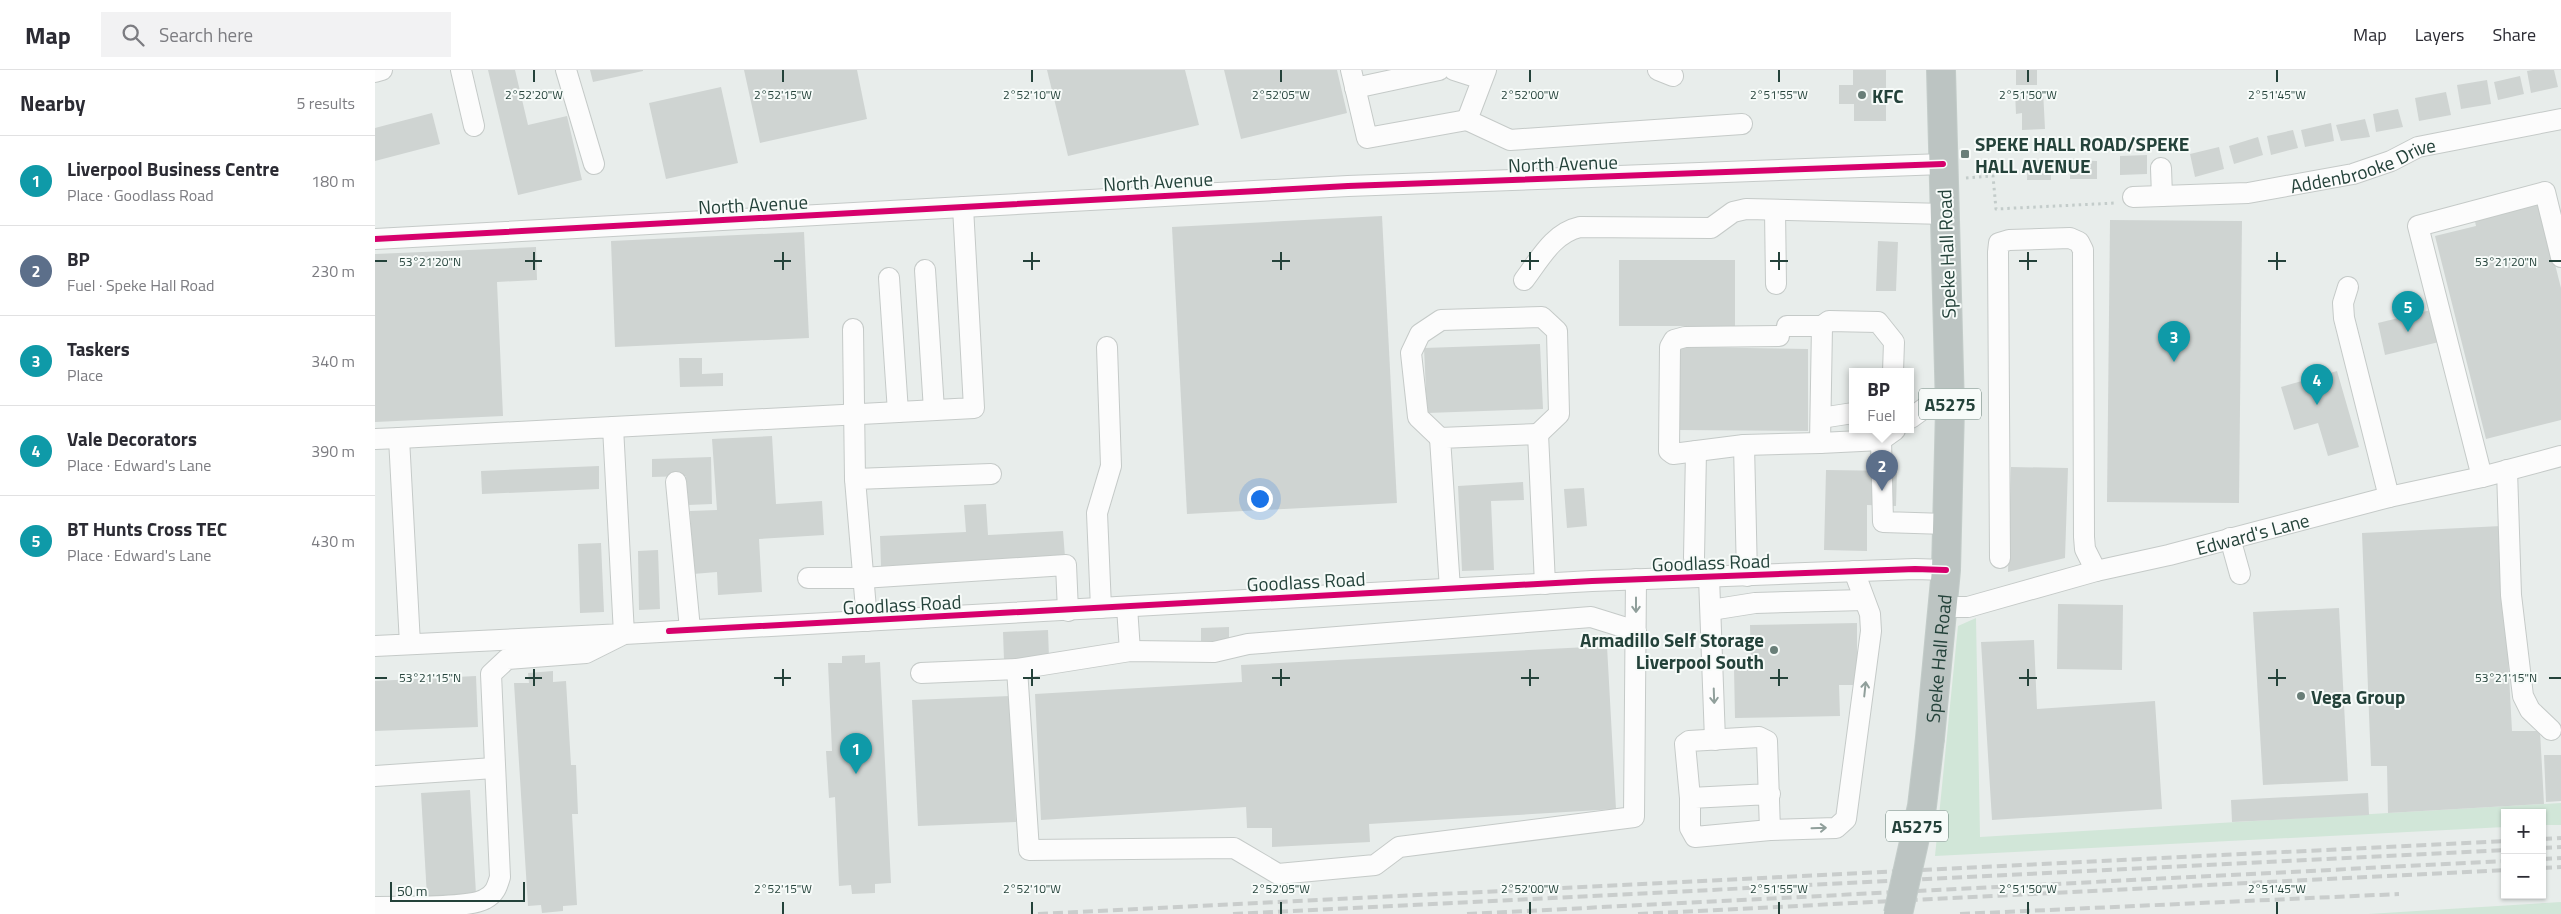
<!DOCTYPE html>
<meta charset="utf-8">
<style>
:root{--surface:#fff;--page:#f2f2f3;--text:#2b2b33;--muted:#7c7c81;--line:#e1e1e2;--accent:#7c3aed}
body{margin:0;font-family:"Titillium Web",sans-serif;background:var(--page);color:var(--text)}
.controls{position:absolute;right:15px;bottom:15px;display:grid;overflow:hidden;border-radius:0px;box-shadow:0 1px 4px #0004}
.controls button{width:45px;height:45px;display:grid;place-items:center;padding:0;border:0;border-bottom:1px solid var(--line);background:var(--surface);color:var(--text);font:25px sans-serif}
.scale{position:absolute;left:15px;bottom:12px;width:135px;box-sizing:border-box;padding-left:5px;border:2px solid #24423a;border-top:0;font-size:14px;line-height:18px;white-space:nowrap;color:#24423a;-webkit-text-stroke:4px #f7fbf9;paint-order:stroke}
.you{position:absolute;left:884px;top:428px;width:18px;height:18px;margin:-12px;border:4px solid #fff;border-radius:50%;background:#1a73e8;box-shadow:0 0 0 8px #1a73e833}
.badge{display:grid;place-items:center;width:32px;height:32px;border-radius:50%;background:var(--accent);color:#fff;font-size:16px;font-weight:700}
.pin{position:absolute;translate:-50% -41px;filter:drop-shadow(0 1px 2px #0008)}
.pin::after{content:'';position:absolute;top:26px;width:18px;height:15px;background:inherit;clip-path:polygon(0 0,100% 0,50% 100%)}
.popup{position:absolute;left:1474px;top:298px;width:65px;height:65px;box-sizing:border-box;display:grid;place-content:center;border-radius:0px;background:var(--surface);filter:drop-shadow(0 1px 4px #0005);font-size:16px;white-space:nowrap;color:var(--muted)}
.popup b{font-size:19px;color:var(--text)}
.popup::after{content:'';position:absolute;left:50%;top:100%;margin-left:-10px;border:10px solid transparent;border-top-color:var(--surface)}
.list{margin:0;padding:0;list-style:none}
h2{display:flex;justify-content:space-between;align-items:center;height:65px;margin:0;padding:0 20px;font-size:21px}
h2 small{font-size:16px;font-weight:400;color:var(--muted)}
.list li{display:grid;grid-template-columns:32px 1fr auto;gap:15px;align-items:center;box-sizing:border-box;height:90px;padding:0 20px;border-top:1px solid var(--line)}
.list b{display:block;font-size:19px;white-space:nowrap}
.list p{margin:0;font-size:16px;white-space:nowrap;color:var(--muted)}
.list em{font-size:16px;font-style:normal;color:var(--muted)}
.icon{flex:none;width:28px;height:28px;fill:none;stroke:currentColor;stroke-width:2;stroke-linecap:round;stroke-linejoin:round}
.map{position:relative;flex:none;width:2186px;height:844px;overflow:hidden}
header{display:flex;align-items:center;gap:30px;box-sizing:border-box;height:70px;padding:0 25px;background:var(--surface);border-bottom:1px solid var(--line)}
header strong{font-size:24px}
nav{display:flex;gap:28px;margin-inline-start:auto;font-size:18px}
.search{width:350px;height:45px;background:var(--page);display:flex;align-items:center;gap:12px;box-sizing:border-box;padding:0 18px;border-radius:0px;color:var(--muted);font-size:19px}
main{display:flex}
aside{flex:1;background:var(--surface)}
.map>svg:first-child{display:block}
.grass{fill:#d1e6d8}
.building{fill:#cfd4d2}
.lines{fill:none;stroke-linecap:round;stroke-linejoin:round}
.minor-casing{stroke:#c5cac8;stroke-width:22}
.highway-casing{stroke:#c3ccc9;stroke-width:30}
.path{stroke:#c3ccca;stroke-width:3;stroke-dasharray:2.5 4;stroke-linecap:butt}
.minor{stroke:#fcfcfc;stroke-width:20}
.highway{stroke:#bcc4c2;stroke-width:28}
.rail{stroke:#c9cdcc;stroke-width:4;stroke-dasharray:10 5;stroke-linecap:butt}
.highway-bridge-casing{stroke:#c3ccc9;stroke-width:30;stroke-linecap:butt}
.highway-bridge{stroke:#bcc4c2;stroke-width:28}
.cycleway-casing{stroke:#f7fbf9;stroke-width:9}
.cycleway{stroke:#d6006c;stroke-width:6}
.oneway{stroke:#909f9b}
.ticks{fill:none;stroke:#24423a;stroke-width:2}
.poi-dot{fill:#697e78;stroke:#f7fbf9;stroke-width:2}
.labels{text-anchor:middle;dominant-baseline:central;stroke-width:4;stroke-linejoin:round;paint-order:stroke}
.shield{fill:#f7fbf9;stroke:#637a73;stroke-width:1}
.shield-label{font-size:18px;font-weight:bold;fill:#24423a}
.poi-label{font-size:19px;font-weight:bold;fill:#24423a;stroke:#f7fbf9;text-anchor:start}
.street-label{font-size:19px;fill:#24423a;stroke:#f7fbf9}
.ticks-label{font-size:12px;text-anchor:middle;fill:#24423a;stroke:#f7fbf9;stroke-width:4;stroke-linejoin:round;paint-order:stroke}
</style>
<header>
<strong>Map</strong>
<div class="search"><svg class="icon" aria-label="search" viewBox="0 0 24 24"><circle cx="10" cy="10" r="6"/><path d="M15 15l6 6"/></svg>Search here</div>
<nav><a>Map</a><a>Layers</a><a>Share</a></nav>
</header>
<main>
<aside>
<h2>Nearby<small>5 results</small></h2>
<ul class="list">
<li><span class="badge" style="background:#0f9aa8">1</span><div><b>Liverpool Business Centre</b><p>Place · Goodlass Road</p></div><em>180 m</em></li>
<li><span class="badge" style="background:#5c6f8a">2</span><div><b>BP</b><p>Fuel · Speke Hall Road</p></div><em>230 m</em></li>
<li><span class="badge" style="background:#0f9aa8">3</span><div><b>Taskers</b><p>Place</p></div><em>340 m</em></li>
<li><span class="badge" style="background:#0f9aa8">4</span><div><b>Vale Decorators</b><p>Place · Edward's Lane</p></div><em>390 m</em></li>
<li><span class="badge" style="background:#0f9aa8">5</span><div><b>BT Hunts Cross TEC</b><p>Place · Edward's Lane</p></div><em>430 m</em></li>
</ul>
</aside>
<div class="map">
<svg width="2186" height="844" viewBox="0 0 2186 844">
<rect width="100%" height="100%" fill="#e8edeb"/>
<!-- grass -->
<g class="grass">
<polygon points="1601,548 1605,767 2186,733 2186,755 2167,755 2167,743 2130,743 2130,757 1560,786 1583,556"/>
<polygon points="2186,832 2186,844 1993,844"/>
</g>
<!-- building -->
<g class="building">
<polygon points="113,0 140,0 153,55 192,46 207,110 143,125"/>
<polygon points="215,0 268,0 268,1 218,12"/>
<polygon points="369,0 482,0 492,49 385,73"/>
<polygon points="672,0 810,0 824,55 693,86"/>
<polygon points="849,0 962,0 972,43 866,69"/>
<polygon points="1478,0 1511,0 1511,51 1479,51 1479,34 1464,34 1464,15 1478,15"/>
<rect x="1641" y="0" width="21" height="15"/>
<polygon points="2158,0 2179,0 2183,17 2156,23 2152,1"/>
<polygon points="2145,6 2149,24 2123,30 2119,12"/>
<polygon points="2112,10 2116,34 2086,39 2082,15"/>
<polygon points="346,17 363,93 291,109 274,33"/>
<polygon points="1668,20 1670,59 1647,60 1647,43 1641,44 1640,21"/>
<polygon points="2071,22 2076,45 2044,51 2040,28"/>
<polygon points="2023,39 2028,57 2001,62 1998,44"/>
<polygon points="57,43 65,74 0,91 0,58"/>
<polygon points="1990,49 1995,67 1966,71 1961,55"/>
<polygon points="1956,53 1959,71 1930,77 1926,60"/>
<polygon points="1918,60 1923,78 1896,85 1892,66"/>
<polygon points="1883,67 1888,85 1859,94 1854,76"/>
<polygon points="1844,77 1849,99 1820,107 1815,84"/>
<polygon points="1772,85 1772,104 1745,105 1745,86"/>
<polygon points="1653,90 1676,90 1676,110 1652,110"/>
<polygon points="1695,90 1722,91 1722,109 1695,109"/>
<polygon points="2164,131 2186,218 2186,350 2111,369 2060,166 2101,156 2099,147"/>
<polygon points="1007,146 1022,433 812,444 797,157"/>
<polygon points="1735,150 1867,151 1864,433 1732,432"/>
<polygon points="429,162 434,268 240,277 236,171"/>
<polygon points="1503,171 1523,172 1521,221 1501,221"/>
<polygon points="161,177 162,210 122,212 128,346 0,352 0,184"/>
<rect x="1244" y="190" width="116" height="66"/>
<polygon points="2056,240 2064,272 2010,285 2003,253"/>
<polygon points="1165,274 1168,339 1052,343 1049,278"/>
<polygon points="1303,277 1433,279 1433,361 1302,360"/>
<polygon points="304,288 327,288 327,304 348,303 348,316 305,317"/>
<polygon points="1962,301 1984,377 1953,386 1943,353 1919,360 1906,317"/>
<polygon points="397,366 401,434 447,431 449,465 384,469 387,522 343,525 342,502 318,504 315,441 342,440 337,369"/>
<polygon points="336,387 337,434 313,435 311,406 277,407 277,389"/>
<polygon points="224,396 224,419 107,424 106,401"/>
<polygon points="1636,397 1693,398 1690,488 1633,502"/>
<polygon points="1451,400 1522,401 1521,436 1492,435 1492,481 1449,480"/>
<polygon points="1148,412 1149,430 1116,431 1119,500 1087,501 1083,416"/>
<polygon points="1209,418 1212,456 1192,458 1189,419"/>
<polygon points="611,434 613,465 688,461 690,487 506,496 505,466 591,462 589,435"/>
<polygon points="2126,456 2137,661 2165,661 2169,734 2013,743 2012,696 1996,696 1987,463"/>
<polygon points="226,473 229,542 205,543 203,474"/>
<polygon points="283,480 285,539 264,540 263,481"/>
<polygon points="1683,534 1748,535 1747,600 1682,599"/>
<polygon points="1964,538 1973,711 1888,715 1878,542"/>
<polygon points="1482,553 1482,615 1464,615 1465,646 1360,648 1359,598 1376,598 1375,555"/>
<polygon points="854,557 854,575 826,576 826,558"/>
<polygon points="673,560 674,588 629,590 628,562"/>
<polygon points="1659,570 1662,639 1780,631 1787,739 1617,750 1606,572"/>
<polygon points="1232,576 1241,739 994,754 995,772 897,777 897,758 872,758 871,737 666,750 660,624 867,612 866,595"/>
<polygon points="490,585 490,593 505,592 516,813 500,814 500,823 477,824 476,815 464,816 460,727 454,728 451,681 457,681 453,593 467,593 467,586"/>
<polygon points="178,601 178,612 191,611 196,695 201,695 203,744 197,744 202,835 188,836 188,841 167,843 166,835 153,836 139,613 154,613 153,603"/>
<polygon points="101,606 103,657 0,661 0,611"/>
<polygon points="635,626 641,752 543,756 537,630"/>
<polygon points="2169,685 2186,685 2186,731 2171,732"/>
<polygon points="95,720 101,824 52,827 46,723"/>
<polygon points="1993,723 1994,745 1857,752 1856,730"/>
</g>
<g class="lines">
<defs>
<g id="minor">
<polyline points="86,0 99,56"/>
<polyline points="191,0 219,94"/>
<polyline points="976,0 992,68 1092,50"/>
<polyline points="1079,0 1107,9"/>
<polyline points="1111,0 1092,50 1135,70 1367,54"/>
<polyline points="1283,0 1298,6"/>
<polyline points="0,2 7,0"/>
<polyline points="980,18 1064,0"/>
<polyline points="1786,98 1787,126"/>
<path id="s1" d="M 1758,127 L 1873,123 L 1978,104 L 2016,91 L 2043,77 L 2186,49"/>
<polyline points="1400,140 1401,214"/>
<polyline points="0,169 973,116 1568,94"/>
<polyline points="550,200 559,340"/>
<polyline points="514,208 523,342"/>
<path d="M 1149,210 C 1165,189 1178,163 1205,157 L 1336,158 L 1358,142 L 1371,139 L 1570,144"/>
<polyline points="1973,217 1968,233 1969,248 2014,427"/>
<polyline points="1412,256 1447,256 1454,251 1503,252 1519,272 1518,302"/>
<polyline points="1447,256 1445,373 1506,370"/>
<polyline points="478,259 480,409"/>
<polyline points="1446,348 1478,343"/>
<polyline points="1536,348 1551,337 1575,338"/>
<polyline points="238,357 599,338 588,137"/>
<polyline points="1520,360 1506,370 1508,452 1571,454"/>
<polyline points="1065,368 1043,347 1036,283 1045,264 1066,250 1167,247 1182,261 1184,344 1163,364"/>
<polyline points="0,369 24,368"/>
<polyline points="1369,375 1298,384 1294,381 1295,277 1299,270 1310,267 1404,266"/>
<polyline points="2132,400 2136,525 2148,626 2155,640 2176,660"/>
<polyline points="2107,407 2043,156 2170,122 2186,187"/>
<polyline points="301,412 315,559"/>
<polyline points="1855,468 1865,504"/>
<polyline points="1319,488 1321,381"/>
<polyline points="1625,488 1623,182 1624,173 1634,170 1695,168 1704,172 1708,180 1709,467 1710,479 1721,501"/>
<polyline points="1372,506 1369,375 1445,373"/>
<polyline points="1334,507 1340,670"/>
<polyline points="433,508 487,508 691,495 693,541"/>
<polyline points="1075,519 1065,368 1163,364 1170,514"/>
<polyline points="752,537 755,581"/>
<path id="s2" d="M 1568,537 L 1593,537 L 1721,501 L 1794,485 L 2014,427 L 2107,407 L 2186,386"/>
<polyline points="726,538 722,443 736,396 732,277"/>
<polyline points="1336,540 1380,533 1489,530"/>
<polyline points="492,551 480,409 616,404"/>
<polyline points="1261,561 1216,547 873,574 839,582 755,581 642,599 654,780 859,778 903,804 1000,795 1024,777 1259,747 1261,509"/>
<polyline points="0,576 249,564 238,357 24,368 35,574"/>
<polyline points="546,603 642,599"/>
<polyline points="0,706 119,698"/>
<polyline points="1315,728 1315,758 1320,767 1395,760 1392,671 1384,667 1314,671 1310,674 1315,728 1395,724"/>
<polyline points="1395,760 1461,758 1471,749 1496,561 1495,544 1479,501"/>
<path d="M 0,837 C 23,836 93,839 110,829 C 120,824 122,817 125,807 L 116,604 L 132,589 L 211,583 L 249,564 L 1217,511 L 1540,499 L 1571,500"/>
</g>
<g id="highway">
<path id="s3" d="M 1555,668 L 1571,500 L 1575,338 L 1566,0"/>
</g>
</defs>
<!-- minor casing -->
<use href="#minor" class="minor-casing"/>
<!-- highway casing -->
<use href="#highway" class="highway-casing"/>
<!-- path -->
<polyline class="path" points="1591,108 1618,106 1621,139 1741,133"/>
<!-- minor -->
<use href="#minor" class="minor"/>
<!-- highway -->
<use href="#highway" class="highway"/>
<!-- rail -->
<g class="rail">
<polyline points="2167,769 2186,768"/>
<polyline points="2167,778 2186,777"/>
<polyline points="2167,789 2186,788"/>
<polyline points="2167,798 2186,797"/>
<polyline points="663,844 2130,771"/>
<polyline points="858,844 2130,780"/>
<polyline points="1092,844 2130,791"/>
<polyline points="1263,844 2130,800"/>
<polyline points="1585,844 2024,824"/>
</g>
<defs>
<polyline id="highway-bridge" points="1523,844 1547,736 1555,668"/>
</defs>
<!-- highway-bridge casing -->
<use href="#highway-bridge" class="highway-bridge-casing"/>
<!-- highway-bridge -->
<use href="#highway-bridge" class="highway-bridge"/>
<defs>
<g id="cycleway">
<polyline points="0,169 973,116 1568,94"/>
<polyline points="294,561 1217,511 1540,499 1571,500"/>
</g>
</defs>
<!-- cycleway casing -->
<use href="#cycleway" class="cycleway-casing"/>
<!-- cycleway -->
<use href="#cycleway" class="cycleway"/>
</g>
<!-- one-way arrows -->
<defs><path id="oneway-shaft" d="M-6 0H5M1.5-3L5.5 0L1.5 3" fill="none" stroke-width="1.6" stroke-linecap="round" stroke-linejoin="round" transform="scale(1.25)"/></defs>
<g class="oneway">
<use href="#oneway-shaft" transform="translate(1261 535) rotate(90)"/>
<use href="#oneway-shaft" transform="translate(1490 619) rotate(-84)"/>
<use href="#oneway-shaft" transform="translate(1339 626) rotate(88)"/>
<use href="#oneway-shaft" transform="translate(1444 758) rotate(-2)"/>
</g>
<!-- ticks -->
<path class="ticks" d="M 159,0 L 159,12M 408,0 L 408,12M 657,0 L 657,12M 906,0 L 906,12M 1155,0 L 1155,12M 1404,0 L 1404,12M 1653,0 L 1653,12M 1902,0 L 1902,12M 159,182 L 159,200M 408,182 L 408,200M 657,182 L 657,200M 906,182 L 906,200M 1155,182 L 1155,200M 1404,182 L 1404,200M 1653,182 L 1653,200M 1902,182 L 1902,200M 0,191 L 12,191M 150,191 L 167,191M 399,191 L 416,191M 648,191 L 665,191M 897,191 L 915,191M 1146,191 L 1164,191M 1395,191 L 1413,191M 1644,191 L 1662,191M 1893,191 L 1911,191M 2174,191 L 2186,191M 159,599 L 159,616M 408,599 L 408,616M 657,599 L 657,616M 906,599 L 906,616M 1155,599 L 1155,616M 1404,599 L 1404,616M 1653,599 L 1653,616M 1902,599 L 1902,616M 0,608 L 12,608M 150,608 L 167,608M 399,608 L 416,608M 648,608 L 665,608M 897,608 L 915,608M 1146,608 L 1164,608M 1395,608 L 1413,608M 1644,608 L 1662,608M 1893,608 L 1911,608M 2174,608 L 2186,608M 408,832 L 408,844M 657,832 L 657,844M 906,832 L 906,844M 1155,832 L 1155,844M 1404,832 L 1404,844M 1653,832 L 1653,844M 1902,832 L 1902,844"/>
<!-- markers -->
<g class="poi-dot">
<circle cx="1487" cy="25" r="5"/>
<rect x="1585" y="79" width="10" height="10" rx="2.5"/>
<circle cx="1399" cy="580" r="5"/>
<circle cx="1926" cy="626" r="5"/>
</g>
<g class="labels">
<!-- shield labels -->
<g class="shield">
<rect x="1544" y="318.5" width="62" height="31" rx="4"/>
<rect x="1511" y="740.5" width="62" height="31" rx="4"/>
</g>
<g class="shield-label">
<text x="1575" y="334">A5275</text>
<text x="1542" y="756">A5275</text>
</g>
<!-- poi labels -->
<g class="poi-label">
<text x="1497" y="25">KFC</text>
<text x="1600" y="73">SPEKE HALL ROAD/SPEKE<tspan x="1600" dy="22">HALL AVENUE</tspan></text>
<text x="1389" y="569" text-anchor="end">Armadillo Self Storage<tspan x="1389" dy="22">Liverpool South</tspan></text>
<text x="1936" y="626">Vega Group</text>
</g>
<!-- street labels -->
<g class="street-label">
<text transform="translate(1188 93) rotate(-2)">North Avenue</text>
<text stroke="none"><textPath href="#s1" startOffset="234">Addenbrooke Drive</textPath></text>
<text transform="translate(783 111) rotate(-3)">North Avenue</text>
<text transform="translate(378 134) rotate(-3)">North Avenue</text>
<text transform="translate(1571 184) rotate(-92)">Speke Hall Road</text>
<text stroke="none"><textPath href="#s2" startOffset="319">Edward's Lane</textPath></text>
<text transform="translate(1336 492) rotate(-2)">Goodlass Road</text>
<text transform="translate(931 511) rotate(-3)">Goodlass Road</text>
<text transform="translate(527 534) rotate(-3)">Goodlass Road</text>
<text stroke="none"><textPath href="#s3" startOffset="80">Speke Hall Road</textPath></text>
</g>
</g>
<g class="ticks-label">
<text x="159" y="29">2°52'20"W</text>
<text x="408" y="29">2°52'15"W</text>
<text x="657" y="29">2°52'10"W</text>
<text x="906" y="29">2°52'05"W</text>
<text x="1155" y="29">2°52'00"W</text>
<text x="1404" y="29">2°51'55"W</text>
<text x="1653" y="29">2°51'50"W</text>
<text x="1902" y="29">2°51'45"W</text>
<text x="55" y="196">53°21'20"N</text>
<text x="2131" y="196">53°21'20"N</text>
<text x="55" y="612">53°21'15"N</text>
<text x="2131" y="612">53°21'15"N</text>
<text x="408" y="823">2°52'15"W</text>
<text x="657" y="823">2°52'10"W</text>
<text x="906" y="823">2°52'05"W</text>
<text x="1155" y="823">2°52'00"W</text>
<text x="1404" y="823">2°51'55"W</text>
<text x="1653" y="823">2°51'50"W</text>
<text x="1902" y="823">2°51'45"W</text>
</g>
</svg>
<div class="controls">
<button>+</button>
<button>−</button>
</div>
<div class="scale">50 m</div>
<div class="you"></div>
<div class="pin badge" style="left:481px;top:704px;background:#0f9aa8">1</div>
<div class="pin badge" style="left:1507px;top:421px;background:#5c6f8a">2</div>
<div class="popup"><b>BP</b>Fuel</div>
<div class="pin badge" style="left:1799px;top:292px;background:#0f9aa8">3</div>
<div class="pin badge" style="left:1942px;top:335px;background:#0f9aa8">4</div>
<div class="pin badge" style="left:2033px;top:262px;background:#0f9aa8">5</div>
</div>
</main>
